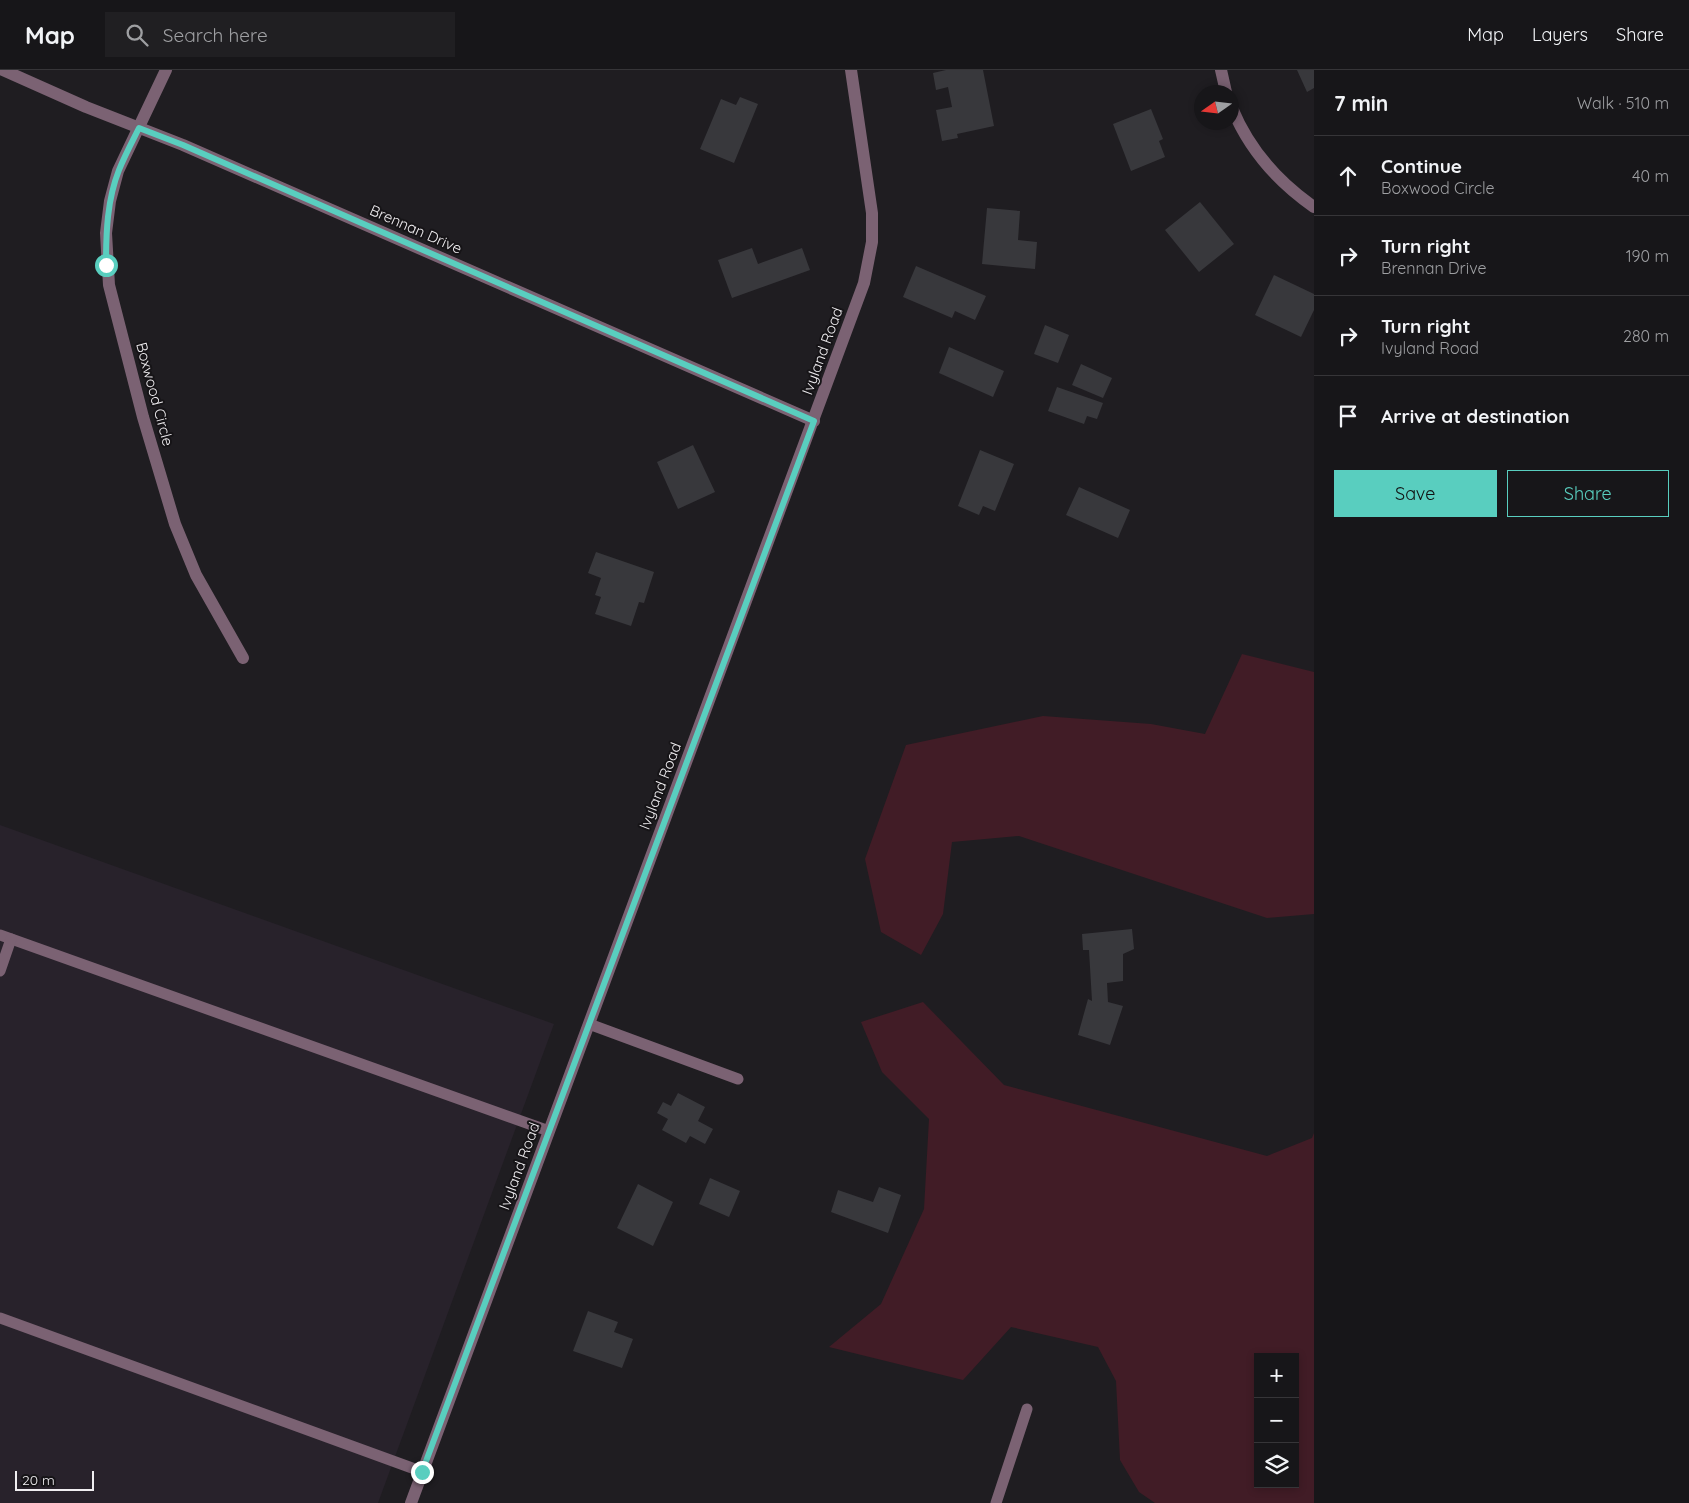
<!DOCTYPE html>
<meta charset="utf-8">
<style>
:root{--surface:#171619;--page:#201f22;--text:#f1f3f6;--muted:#9e9fa2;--line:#363538;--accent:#59cebf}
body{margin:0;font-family:Quicksand,sans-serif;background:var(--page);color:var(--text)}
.controls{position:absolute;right:15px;bottom:15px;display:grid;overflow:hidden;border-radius:0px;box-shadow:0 2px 8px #0003}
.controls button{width:45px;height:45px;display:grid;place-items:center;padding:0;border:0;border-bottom:1px solid var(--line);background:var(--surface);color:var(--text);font:25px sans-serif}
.compass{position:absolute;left:1194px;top:15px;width:45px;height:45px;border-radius:50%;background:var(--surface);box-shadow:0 2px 8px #0003;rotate:256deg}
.scale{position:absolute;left:15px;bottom:12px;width:79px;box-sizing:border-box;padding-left:5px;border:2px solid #f0eef1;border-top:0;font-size:14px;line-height:18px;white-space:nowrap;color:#f0eef1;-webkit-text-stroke:4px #161417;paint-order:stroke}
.stop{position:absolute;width:15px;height:15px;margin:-11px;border:4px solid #59cebf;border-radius:50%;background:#fff}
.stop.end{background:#59cebf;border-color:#fff;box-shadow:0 1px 5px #0008}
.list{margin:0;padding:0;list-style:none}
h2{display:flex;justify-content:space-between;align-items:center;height:65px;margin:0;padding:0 20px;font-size:21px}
h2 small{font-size:16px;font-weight:400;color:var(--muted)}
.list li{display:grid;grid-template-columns:32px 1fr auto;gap:15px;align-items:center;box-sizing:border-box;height:80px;padding:0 20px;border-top:1px solid var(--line)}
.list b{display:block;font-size:19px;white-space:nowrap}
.list p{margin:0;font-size:16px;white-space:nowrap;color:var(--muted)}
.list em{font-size:16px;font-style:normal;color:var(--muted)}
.actions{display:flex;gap:10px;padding:15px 20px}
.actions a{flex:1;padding:11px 0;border:1px solid var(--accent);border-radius:0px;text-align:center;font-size:18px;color:var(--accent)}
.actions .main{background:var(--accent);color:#111}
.icon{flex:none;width:28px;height:28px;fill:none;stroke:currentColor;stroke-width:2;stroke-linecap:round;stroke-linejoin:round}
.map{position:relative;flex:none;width:1314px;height:1433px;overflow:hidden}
header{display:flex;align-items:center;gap:30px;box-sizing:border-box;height:70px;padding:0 25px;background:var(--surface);border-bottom:1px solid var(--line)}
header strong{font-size:24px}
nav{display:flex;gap:28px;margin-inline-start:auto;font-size:18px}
.search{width:350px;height:45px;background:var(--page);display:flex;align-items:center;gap:12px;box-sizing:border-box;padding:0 18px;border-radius:0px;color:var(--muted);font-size:19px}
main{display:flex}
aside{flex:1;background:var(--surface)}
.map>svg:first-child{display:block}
.built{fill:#28222b}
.green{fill:#411c26;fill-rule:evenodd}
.building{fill:#38383c}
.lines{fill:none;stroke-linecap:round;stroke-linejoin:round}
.service{stroke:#7b6273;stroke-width:11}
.minor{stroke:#7b6273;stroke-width:12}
.route{stroke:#59cebf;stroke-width:6}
.labels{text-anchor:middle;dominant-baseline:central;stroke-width:4;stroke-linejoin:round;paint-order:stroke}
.street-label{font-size:15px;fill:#f0eef1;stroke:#161417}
</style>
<header>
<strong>Map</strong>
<div class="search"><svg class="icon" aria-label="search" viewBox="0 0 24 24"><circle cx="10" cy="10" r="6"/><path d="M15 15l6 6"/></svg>Search here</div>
<nav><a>Map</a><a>Layers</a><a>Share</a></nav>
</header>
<main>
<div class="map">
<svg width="1314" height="1433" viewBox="0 0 1314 1433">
<rect width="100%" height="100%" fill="#1f1d21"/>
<!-- built -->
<polygon class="built" points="0,755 554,954 378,1433 0,1433"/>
<!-- green -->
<g class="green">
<polygon points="1242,584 1314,602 1314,844 1267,848 1019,766 952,772 943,844 921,885 881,862 865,789 906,675 1043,646 1151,654 1205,664"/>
<path d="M 923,932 L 1004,1015 L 1267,1086 L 1312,1068 L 1314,1063 L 1314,1433 L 1155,1433 L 1139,1422 L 1120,1390 L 1116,1311 L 1098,1277 L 1011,1257 L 963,1310 L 829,1277 L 881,1234 L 924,1139 L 929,1049 L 882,1002 L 861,952 ZM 1258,1287 L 1295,1287 L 1295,1414 L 1258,1414 Z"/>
</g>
<!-- building -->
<g class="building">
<polygon points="946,0 983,0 994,56 957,64 958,68 942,71 936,40 952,37 948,17 936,20 933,3"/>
<polygon points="1297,0 1314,0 1314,18 1307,22"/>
<polygon points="740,27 758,34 734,93 700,79 721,29 736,35"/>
<polygon points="1151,39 1163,69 1159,71 1165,87 1131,101 1113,54"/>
<polygon points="1200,132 1234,174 1199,202 1165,160"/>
<polygon points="987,138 1020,141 1018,170 1037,172 1035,199 982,194"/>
<polygon points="752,178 758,194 802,178 810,200 732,228 718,190"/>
<polygon points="916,196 986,226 975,250 955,241 952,248 903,227"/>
<polygon points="1274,205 1314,224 1314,240 1301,267 1255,245"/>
<polygon points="1045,255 1069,265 1058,293 1034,284"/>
<polygon points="949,277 1004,301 993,327 939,303"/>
<polygon points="1081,294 1112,308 1103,328 1072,315"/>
<polygon points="1057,317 1103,333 1097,349 1087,346 1084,354 1048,341"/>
<polygon points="693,375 715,422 678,439 657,392"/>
<polygon points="980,380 1014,394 995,441 983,436 979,445 958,436"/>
<polygon points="1079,417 1130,440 1118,468 1066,445"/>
<polygon points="596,482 654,502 644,533 639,532 631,556 595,544 601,527 595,525 601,508 588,503"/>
<polygon points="1132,859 1134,879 1123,884 1123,911 1107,913 1108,932 1123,936 1110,975 1078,965 1088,929 1092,931 1089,880 1083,880 1082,864"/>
<polygon points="678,1023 705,1037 698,1051 713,1059 705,1074 690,1066 686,1073 662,1060 668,1049 657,1043 663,1032 671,1036"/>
<polygon points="710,1108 740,1121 729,1147 699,1134"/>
<polygon points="638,1114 673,1132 653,1176 617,1158"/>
<polygon points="879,1117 901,1125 888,1163 831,1142 838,1120 873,1132"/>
<polygon points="588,1241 618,1252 614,1262 633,1269 622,1298 573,1281"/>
</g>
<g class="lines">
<!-- service -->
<g class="service">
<polyline points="0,865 549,1061"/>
<polyline points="0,901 11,869"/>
<polyline points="589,954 738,1009"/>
<polyline points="0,1248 423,1402"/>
<polyline points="996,1433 1027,1339"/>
</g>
<!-- minor -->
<g class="minor">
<polyline points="3,0 86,37 183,75 814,351"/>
<polyline points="166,0 118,101 110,131 106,163 109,215 143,347 175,454 196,505 243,588"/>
<polyline points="1221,0 1226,22"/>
<path d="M 1232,38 C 1249,79 1278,112 1314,137"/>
<polyline points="411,1433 864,213 872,172 872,143 851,0"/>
</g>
</g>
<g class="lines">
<!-- route -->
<path class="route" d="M 106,195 C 106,163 107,130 119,100 C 125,85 132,72 139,58 L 183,75 L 814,351 L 422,1402"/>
</g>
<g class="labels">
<!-- street labels -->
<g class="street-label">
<text transform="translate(416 159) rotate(24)">Brennan Drive</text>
<text transform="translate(822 281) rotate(-70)">Ivyland Road</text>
<text transform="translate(155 324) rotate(75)">Boxwood Circle</text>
<text transform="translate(660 716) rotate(-69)">Ivyland Road</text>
<text transform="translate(519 1096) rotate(-70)">Ivyland Road</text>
</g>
</g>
</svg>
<div class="controls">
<button>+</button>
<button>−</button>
<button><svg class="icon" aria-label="layers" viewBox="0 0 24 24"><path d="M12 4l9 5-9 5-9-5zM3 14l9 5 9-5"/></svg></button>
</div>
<svg class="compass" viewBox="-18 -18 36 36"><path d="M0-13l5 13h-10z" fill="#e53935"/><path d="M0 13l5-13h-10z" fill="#9e9fa2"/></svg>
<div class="scale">20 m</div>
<div class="stop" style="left:106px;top:195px"></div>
<div class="stop end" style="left:422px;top:1402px"></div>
</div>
<aside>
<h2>7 min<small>Walk · 510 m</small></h2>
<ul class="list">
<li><svg class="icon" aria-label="ahead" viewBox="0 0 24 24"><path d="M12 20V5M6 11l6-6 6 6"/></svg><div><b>Continue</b><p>Boxwood Circle</p></div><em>40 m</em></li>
<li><svg class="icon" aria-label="right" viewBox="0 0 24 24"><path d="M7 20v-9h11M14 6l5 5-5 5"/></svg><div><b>Turn right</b><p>Brennan Drive</p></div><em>190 m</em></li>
<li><svg class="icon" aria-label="right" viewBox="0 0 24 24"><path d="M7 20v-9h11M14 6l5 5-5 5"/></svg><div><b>Turn right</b><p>Ivyland Road</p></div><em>280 m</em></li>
<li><svg class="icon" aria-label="arrive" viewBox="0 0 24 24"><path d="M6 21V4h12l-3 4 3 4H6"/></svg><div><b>Arrive at destination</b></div></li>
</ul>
<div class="actions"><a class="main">Save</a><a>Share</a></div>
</aside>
</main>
